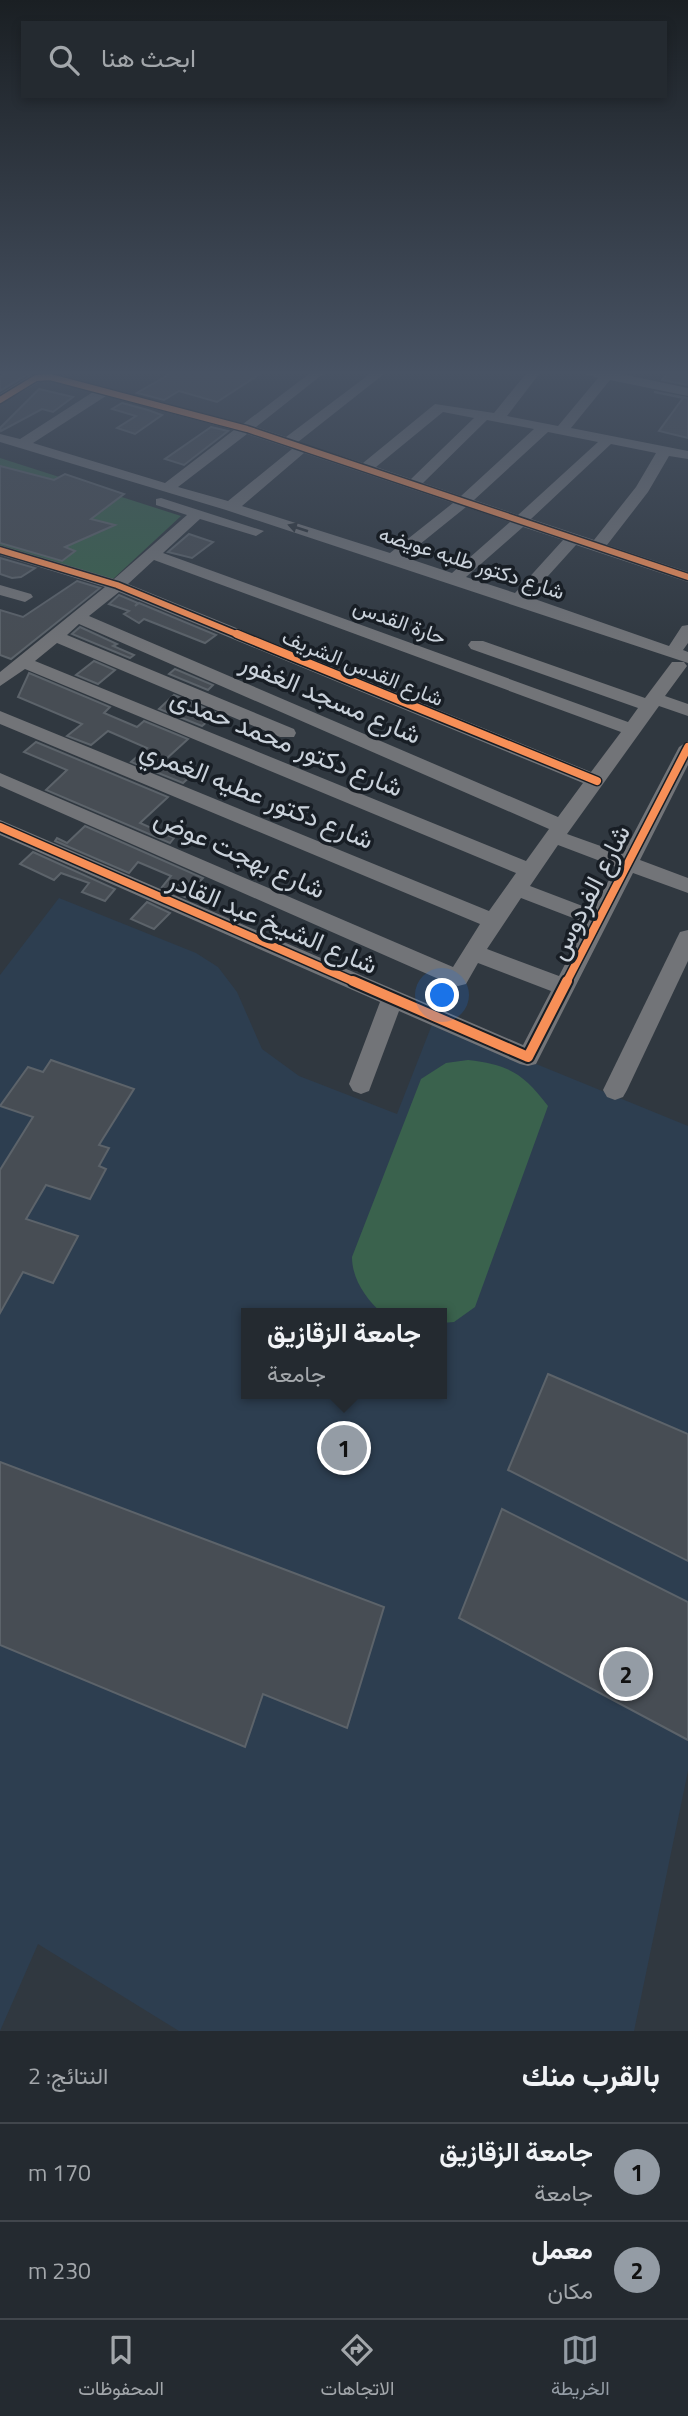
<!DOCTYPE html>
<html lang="ar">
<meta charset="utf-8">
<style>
:root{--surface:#242a30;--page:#30363c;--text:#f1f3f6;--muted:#a3a7ab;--line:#41464c;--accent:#949ca5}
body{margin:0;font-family:"Titillium Web",Vazirmatn,sans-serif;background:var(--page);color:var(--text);direction:rtl}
.you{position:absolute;left:443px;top:996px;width:24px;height:24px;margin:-18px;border:5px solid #fff;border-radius:50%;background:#1a73e8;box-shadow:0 0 0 10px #1a73e833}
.badge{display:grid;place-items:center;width:46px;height:46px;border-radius:50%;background:var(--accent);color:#111;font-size:23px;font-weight:700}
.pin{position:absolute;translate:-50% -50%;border:4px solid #fff;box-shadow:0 2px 7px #0006}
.popup{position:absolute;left:241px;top:1308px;width:206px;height:91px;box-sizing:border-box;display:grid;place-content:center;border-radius:0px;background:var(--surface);filter:drop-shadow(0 2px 5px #0005);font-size:23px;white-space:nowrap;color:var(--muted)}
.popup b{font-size:26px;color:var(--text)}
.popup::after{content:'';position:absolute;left:50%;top:100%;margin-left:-14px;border:14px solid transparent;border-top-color:var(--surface)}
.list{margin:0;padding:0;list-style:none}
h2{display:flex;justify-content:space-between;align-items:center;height:91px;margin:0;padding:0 28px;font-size:30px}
h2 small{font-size:23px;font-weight:400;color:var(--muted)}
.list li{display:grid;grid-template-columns:46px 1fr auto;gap:21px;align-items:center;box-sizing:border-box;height:98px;padding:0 28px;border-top:2px solid var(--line)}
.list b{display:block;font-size:26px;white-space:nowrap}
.list p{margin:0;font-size:23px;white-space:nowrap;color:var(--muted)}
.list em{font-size:23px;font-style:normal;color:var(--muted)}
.icon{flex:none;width:38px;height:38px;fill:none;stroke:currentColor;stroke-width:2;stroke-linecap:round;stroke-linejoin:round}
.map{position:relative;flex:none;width:688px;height:2031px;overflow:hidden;direction:ltr}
.search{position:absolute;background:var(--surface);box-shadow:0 4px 10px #0003;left:21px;right:21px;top:21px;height:77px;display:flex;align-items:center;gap:18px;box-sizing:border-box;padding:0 24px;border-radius:0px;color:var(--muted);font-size:26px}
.sheet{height:287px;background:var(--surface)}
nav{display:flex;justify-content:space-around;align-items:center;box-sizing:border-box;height:98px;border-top:2px solid var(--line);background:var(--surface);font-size:19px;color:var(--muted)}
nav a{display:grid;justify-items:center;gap:4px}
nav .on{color:var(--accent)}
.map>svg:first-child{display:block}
.built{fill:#2d3e50;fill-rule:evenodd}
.green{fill:#3a624d}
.building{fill:#474d54;stroke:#5c636a;stroke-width:2}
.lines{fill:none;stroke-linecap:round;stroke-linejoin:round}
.minor{fill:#727478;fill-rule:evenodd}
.cycleway-far2-casing{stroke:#181e25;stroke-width:9}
.cycleway-far1-casing{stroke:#181e25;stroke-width:11}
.cycleway-casing{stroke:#181e25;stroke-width:14}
.cycleway-far2{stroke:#f78f57;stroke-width:6}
.cycleway-far1{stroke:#f78f57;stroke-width:8}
.cycleway{stroke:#f78f57;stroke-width:10}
.oneway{fill:#2e343a}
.labels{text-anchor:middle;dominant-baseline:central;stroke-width:7;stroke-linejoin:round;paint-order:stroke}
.far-street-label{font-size:21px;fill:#cad2db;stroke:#181e25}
.street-label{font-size:26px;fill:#cad2db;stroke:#181e25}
</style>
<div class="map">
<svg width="688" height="2031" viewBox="0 0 688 2031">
<rect width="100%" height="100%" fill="#303840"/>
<!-- built -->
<path class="built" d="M 59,898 L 196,953 L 218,967 L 237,992 L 262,1049 L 299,1076 L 397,1114 L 433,1022 L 688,1126 L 688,1771 L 634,2031 L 179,2031 L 38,1944 L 0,2031 L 0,975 ZM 246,1313 L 442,1313 L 442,1394 L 246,1394 Z"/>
<!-- green -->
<g class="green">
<polygon points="0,458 181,516 113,579 0,545"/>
<path d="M 468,1060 C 509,1065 523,1073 548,1106 L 475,1307 L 454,1322 L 442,1323 L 442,1313 L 382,1313 C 366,1299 352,1279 352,1257 L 421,1079 L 446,1063 Z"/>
</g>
<!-- building -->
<g class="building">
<polygon points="13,370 45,370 30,373 0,391 0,377"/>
<polygon points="177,370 220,370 234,374 239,370 266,370 217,402 179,391 164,400 137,393"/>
<polygon points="669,370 688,370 688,385 662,380"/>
<polygon points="39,389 73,397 53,412 42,409 1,431 0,428"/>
<polygon points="654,392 688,398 688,438 659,431 683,398"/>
<polygon points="122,403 148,410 162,415 135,434 117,428 136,416 112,409"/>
<polygon points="211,427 228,431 184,465 165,459"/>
<polygon points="0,466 54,480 65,474 124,494 91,519 115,525 65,547 75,551 62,561 0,543"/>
<polygon points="189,534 213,542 192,558 168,552"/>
<polygon points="0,558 35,568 21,577 12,578 0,574"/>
<polygon points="77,581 100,588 11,659 0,655 0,610 23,617"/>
<polygon points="119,595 138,603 135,606 139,603 216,635 205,643 144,619 139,623 124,614 129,611 109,604"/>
<polygon points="80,627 117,644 113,646 134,655 130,658 72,634"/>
<polygon points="94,661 115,670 98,684 76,675"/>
<polygon points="175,669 213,685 208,690 169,674"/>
<polygon points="29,673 110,707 104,713 137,727 144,721 188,739 165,760 194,773 183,783 131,762 147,748 108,731 91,745 67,736 82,724 18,697"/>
<polygon points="174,695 217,713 202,726 159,709"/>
<polygon points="36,742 168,797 140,823 174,838 170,843 46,790 67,770 24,752"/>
<polygon points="85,826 203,878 185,897 162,887 171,876 138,862 129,873 55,841 57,838 67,843"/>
<polygon points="33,852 115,889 105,901 82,892 89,883 61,873 54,880 20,864"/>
<polygon points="147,902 170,913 154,929 131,919"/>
<polygon points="51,1060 134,1089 99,1145 109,1148 99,1166 106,1169 90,1199 46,1185 26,1219 78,1236 53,1283 23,1272 0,1313 0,1170 33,1117 0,1106 28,1067 43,1072"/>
<polygon points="548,1374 688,1434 688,1561 508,1470"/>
<polygon points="0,1462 384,1607 347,1728 263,1694 245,1747 0,1645"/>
<polygon points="502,1509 688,1602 688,1740 459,1618"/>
</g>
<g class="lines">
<!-- minor -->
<g class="minor">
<path d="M 314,370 L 328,370 L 256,427 L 286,437 L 375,370 L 389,370 L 298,442 L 363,463 L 435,404 L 494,413 L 529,370 L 542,370 L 507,416 L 558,426 L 598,378 L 574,370 L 607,371 L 688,388 L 688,396 L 610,380 L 571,428 L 688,451 L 688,459 L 669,456 L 648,492 L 607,545 L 688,572 L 688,582 L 576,545 L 529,597 L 669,646 L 682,626 L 688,625 L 688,643 L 683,650 L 688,652 L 688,663 L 226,510 L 0,442 L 0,434 L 20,439 L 93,392 L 50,381 L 39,382 L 0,404 L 0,394 L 31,375 L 50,373 L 243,424 ZM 106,396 L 234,430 L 165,483 L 33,443 ZM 443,412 L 474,418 L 411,479 L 376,467 ZM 487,420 L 534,429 L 461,496 L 423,483 ZM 548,432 L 598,442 L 518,515 L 474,500 ZM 247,434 L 292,449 L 228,501 L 178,487 ZM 611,444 L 656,453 L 636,487 L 594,540 L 531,519 ZM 304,453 L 453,503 L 390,553 L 242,506 ZM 466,507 L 510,522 L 452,573 L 404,557 ZM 523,527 L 563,540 L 515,593 L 466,577 Z"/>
<path d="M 161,498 L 264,531 L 256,536 L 200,519 L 163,553 L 628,722 L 638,708 L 471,649 L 468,645 L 471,641 L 483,641 L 645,698 L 672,662 L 684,662 L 687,666 L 665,696 L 688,704 L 688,716 L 659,706 L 567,834 L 623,854 L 679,747 L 688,741 L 688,765 L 640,860 L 688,878 L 688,893 L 633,873 L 536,1064 L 528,1066 L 520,1064 L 399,1011 L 369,1091 L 361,1094 L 353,1091 L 349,1084 L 380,1002 L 0,835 L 0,820 L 523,1045 L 551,991 L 478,963 L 466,984 L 458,986 L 450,984 L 0,786 L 0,773 L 453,967 L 480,924 L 0,724 L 0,711 L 489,911 L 516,873 L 25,669 L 0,686 L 0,672 L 105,587 L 0,555 L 0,545 L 114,579 L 187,515 L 156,505 L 156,499 ZM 154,560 L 621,732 L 591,772 L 128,584 ZM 119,592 L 583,783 L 558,817 L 89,616 ZM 79,624 L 549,829 L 526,861 L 35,661 L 57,643 L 280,737 L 294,737 L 296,733 L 294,729 L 67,635 ZM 558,845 L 616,867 L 593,910 L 530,886 ZM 521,898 L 586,923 L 559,976 L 487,949 Z"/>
<polygon points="0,585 31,594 33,597 25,602 0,595"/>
<polygon points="688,930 688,961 627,1090 623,1097 615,1100 607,1097 603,1090 677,938 680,932"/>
</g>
<defs>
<g id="cycleway-far2">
<polyline points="0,400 36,378 50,377 247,429 688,577"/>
<polyline points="0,550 117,585 241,636"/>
</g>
<g id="cycleway-far1">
<polyline points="237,634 597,781"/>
<polyline points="0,827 357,983"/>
<polyline points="566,983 688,747"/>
</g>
<polyline id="cycleway" points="353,981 528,1057 567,981"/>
</defs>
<!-- cycleway-far2 casing -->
<use href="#cycleway-far2" class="cycleway-far2-casing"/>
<!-- cycleway-far1 casing -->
<use href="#cycleway-far1" class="cycleway-far1-casing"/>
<!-- cycleway casing -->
<use href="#cycleway" class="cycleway-casing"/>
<!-- cycleway-far2 -->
<use href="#cycleway-far2" class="cycleway-far2"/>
<!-- cycleway-far1 -->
<use href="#cycleway-far1" class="cycleway-far1"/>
<!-- cycleway -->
<use href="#cycleway" class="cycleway"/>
</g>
<!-- one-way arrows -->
<defs><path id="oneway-solid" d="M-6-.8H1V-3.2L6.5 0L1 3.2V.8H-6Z" transform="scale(1.75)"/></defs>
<use class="oneway" href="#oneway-solid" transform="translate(298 528) rotate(-162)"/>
<!-- sky -->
<linearGradient id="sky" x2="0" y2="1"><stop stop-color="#1a1f23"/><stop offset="0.57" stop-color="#485364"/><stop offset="1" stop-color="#485364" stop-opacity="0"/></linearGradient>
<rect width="688" height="654" fill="url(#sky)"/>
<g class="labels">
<!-- far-street labels -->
<g class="far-street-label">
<text transform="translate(472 562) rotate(18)">شارع دكتور طلبه عويضه</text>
<text transform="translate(400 621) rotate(20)">حارة القدس</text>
<text transform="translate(363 667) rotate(22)">شارع القدس الشريف</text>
</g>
<!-- street labels -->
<g class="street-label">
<text transform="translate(331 698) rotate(23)">شارع مسجد الغفور</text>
<text transform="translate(287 742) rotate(22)">شارع دكتور محمد حمدى</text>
<text transform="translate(257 794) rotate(22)">شارع دكتور عطيه الغمري</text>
<text transform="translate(240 853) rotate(24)">شارع بهجت عوض</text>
<text transform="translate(589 892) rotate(-63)">شارع الفردوس</text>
<text transform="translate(273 922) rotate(23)">شارع الشيخ عبد القادر</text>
</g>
</g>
</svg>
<div class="you"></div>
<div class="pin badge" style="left:344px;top:1448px">1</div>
<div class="popup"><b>جامعة الزقازيق</b>جامعة</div>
<div class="pin badge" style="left:626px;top:1674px">2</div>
<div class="search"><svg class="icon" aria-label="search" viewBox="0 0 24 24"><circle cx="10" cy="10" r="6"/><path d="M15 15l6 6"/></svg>ابحث هنا</div>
</div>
<section class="sheet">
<h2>بالقرب منك<small>النتائج: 2</small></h2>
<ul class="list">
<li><span class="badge">1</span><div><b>جامعة الزقازيق</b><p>جامعة</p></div><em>170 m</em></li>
<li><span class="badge">2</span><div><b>معمل</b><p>مكان</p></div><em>230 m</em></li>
</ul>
</section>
<nav>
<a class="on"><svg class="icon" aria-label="map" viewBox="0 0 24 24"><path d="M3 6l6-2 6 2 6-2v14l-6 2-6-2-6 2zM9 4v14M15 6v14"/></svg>الخريطة</a>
<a><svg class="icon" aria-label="directions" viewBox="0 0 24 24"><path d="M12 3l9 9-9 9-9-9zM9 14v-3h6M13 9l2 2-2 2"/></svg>الاتجاهات</a>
<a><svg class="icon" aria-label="saved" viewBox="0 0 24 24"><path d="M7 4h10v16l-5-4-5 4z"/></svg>المحفوظات</a>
</nav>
